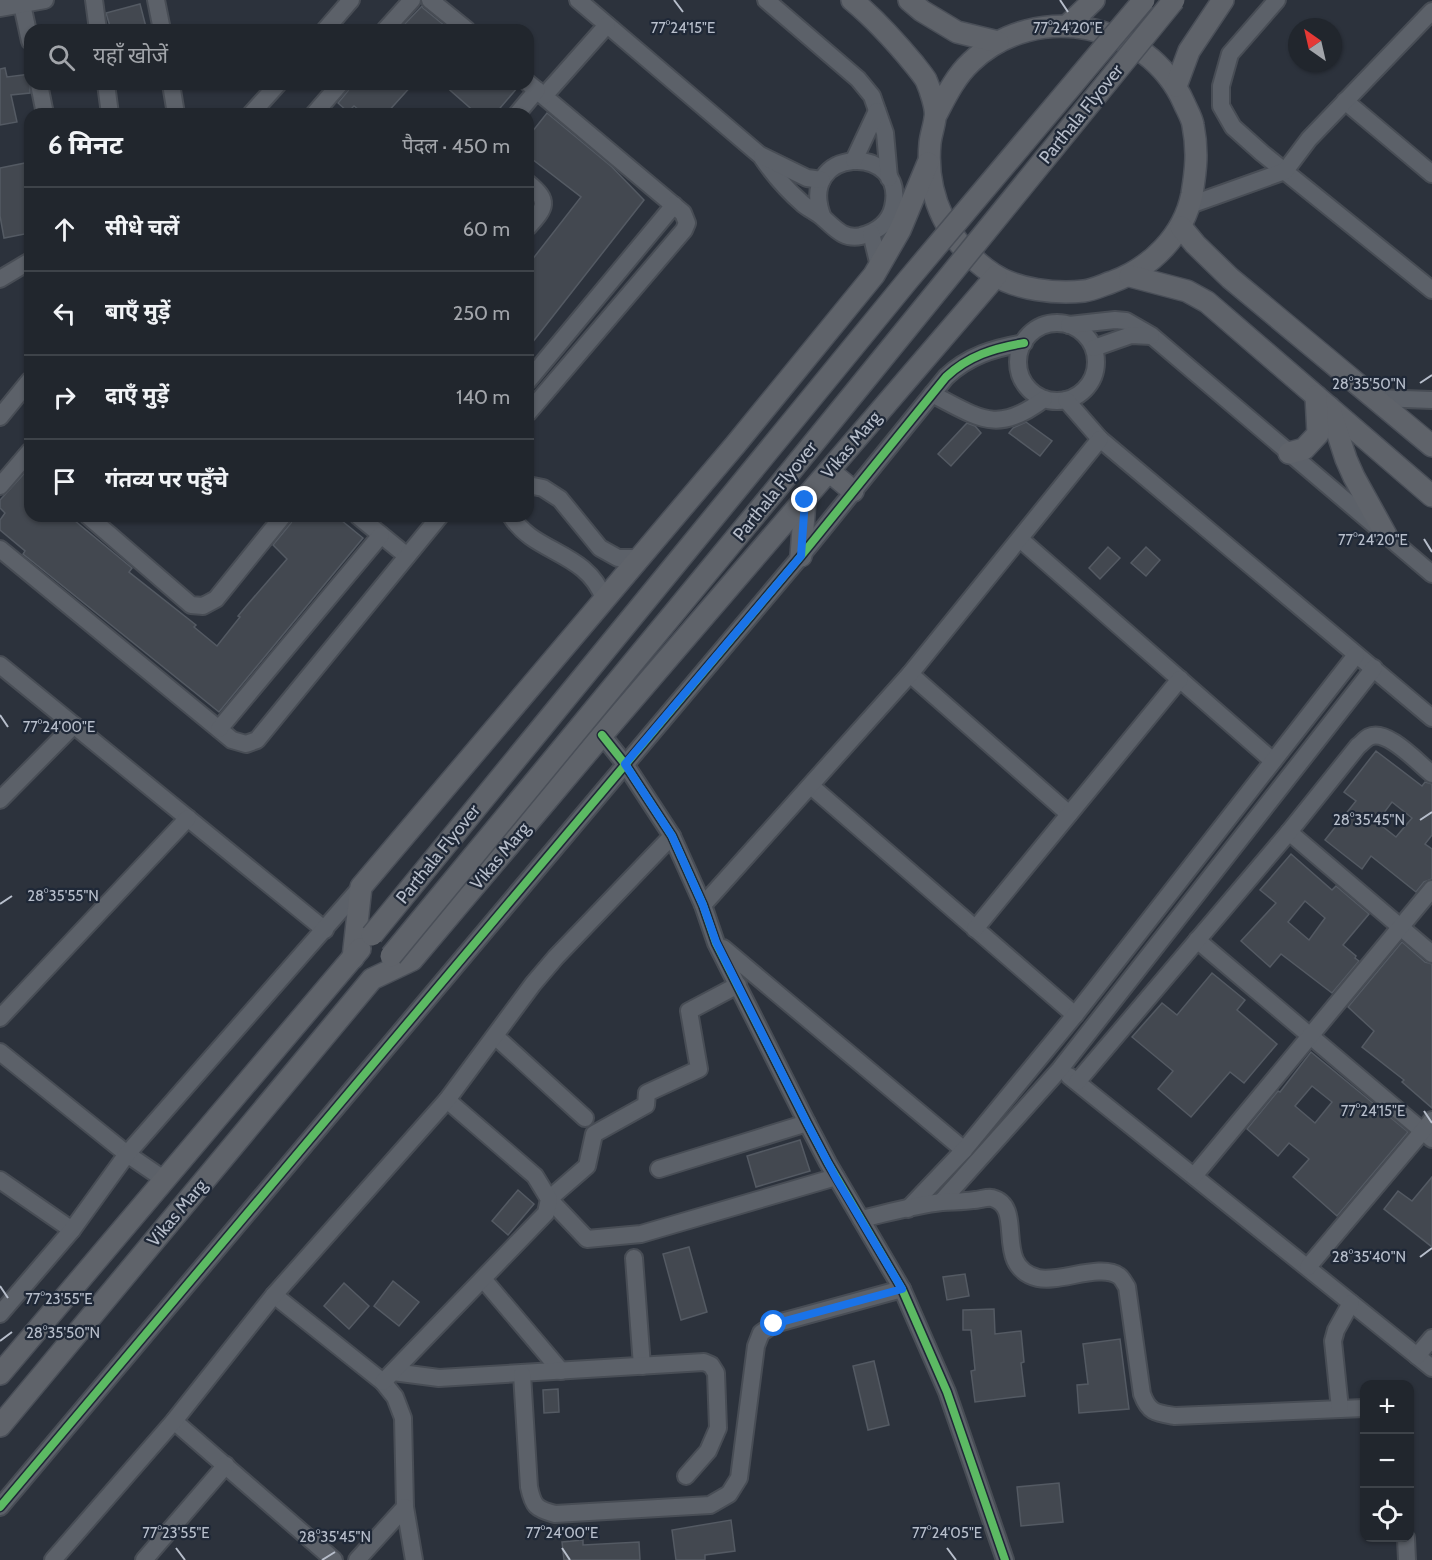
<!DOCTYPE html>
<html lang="hi">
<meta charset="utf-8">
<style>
:root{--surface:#21262d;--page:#2d3239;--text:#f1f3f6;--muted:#a2a5aa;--line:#3e4349}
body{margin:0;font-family:Cabin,"Noto Sans Devanagari",sans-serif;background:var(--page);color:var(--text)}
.controls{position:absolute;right:18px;bottom:18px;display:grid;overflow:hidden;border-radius:12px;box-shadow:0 2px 4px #0004}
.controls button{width:54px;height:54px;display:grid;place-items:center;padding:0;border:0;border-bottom:2px solid var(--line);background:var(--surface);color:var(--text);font:30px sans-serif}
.compass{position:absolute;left:1288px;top:18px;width:54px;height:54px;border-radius:50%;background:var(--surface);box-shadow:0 2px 4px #0004;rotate:326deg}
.stop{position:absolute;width:18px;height:18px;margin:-14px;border:4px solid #1a73e8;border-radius:50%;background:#fff}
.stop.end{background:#1a73e8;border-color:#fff;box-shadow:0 2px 6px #0008}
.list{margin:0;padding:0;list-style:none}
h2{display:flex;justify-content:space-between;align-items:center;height:78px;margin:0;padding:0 24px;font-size:26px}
h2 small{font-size:20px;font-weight:400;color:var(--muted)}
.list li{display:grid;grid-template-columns:39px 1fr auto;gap:18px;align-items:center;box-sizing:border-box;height:84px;padding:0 24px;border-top:2px solid var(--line)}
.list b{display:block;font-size:22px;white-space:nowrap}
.list em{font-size:20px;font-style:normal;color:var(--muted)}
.icon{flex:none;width:33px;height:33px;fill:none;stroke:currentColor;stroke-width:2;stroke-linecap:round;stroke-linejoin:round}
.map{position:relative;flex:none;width:1432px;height:1560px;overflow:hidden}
.search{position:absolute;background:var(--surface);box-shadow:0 2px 4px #0004;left:24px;top:24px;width:510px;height:66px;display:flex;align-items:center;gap:15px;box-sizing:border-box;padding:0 21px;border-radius:18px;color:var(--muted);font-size:22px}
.panel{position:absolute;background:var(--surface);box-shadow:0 2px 4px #0004;left:24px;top:108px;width:510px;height:414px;border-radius:18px}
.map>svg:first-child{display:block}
.building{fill:#434850;stroke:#545a63;stroke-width:1.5;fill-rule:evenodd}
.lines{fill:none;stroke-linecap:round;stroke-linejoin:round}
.minor-casing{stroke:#484d55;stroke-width:20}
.major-casing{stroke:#4a4f58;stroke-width:24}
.minor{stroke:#5c6169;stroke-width:16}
.major{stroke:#5f636a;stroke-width:21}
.major-bridge-casing{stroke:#4a4f58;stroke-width:24;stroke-linecap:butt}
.major-bridge{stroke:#5f636a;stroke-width:21}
.cycleway-casing{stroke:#1f2837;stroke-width:11}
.cycleway{stroke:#5cba63;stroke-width:8}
.route{stroke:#1a73e8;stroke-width:8}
.ticks{fill:none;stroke:#b7becb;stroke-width:2}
.labels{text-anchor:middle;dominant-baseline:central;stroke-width:4.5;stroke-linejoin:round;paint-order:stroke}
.street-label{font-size:18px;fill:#b7becb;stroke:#1f2837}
.ticks-label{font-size:15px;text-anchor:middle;fill:#b7becb;stroke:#1f2837;stroke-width:4.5;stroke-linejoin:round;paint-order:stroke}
</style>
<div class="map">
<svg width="1432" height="1560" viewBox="0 0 1432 1560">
<rect width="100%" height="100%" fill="#2c323c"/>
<!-- building -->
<g class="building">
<polygon points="140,4 146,27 134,30 111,30 106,13"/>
<polygon points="422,6 423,8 450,30 399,30"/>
<polygon points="5,68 7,77 30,74 30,93 11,95 17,122 0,125 0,69"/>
<polygon points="350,84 413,84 386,114 364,114 354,106 348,112 338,103 348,91"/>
<polygon points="443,84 518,84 518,87 495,114 477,114"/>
<polygon points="547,113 612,167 644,200 528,348 528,265 581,197 528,156 528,137"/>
<polygon points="30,162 30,233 4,238 0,216 0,168"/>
<polygon points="1026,422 1052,441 1040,456 1009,433 1013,428"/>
<polygon points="967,423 975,426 981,433 951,466 938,454"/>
<polygon points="30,467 30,516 69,516 132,568 129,572 196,625 194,627 217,646 240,617 238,616 248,604 287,559 273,545 291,523 294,516 336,516 363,538 219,712 33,562 23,554 25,551 0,530 0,520 5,513 0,508 0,500"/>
<polygon points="1108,547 1120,558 1100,579 1089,568"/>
<polygon points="1146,547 1160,560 1146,576 1131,563"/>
<path d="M 1376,751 L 1422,786 L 1425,782 L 1432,784 L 1432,835 L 1425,844 L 1432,849 L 1432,879 L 1424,882 L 1416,892 L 1371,856 L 1362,869 L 1325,840 L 1356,801 L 1344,792 ZM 1392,802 L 1412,818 L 1396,837 L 1377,822 Z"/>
<path d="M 1291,854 L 1332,890 L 1336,886 L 1369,914 L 1343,945 L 1356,956 L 1355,958 L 1359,961 L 1332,993 L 1281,954 L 1270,967 L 1241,941 L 1276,903 L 1260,890 ZM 1305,901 L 1325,918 L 1309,940 L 1288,922 Z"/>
<polygon points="1402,942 1425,962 1432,964 1432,1108 1402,1082 1404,1080 1362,1047 1374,1031 1348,1007"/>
<polygon points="1212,973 1245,1000 1237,1010 1277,1044 1244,1083 1230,1072 1191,1117 1158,1089 1173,1071 1132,1037 1162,1003 1177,1015"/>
<path d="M 1311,1052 L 1408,1132 L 1337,1216 L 1293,1177 L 1309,1159 L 1289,1143 L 1278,1156 L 1247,1129 L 1278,1091 L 1280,1092 ZM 1312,1086 L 1332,1102 L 1315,1123 L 1295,1106 Z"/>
<polygon points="800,1140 810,1171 756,1187 747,1156"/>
<polygon points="1432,1177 1432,1247 1384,1209 1398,1191 1412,1201"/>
<polygon points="518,1190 534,1204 508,1235 492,1221"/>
<polygon points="689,1247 707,1312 681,1320 663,1254"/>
<polygon points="965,1274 969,1296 947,1300 943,1277"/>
<polygon points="393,1281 419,1302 399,1326 374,1306"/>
<polygon points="344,1283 369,1306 349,1329 324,1306"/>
<polygon points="994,1309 995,1334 1021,1331 1024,1362 1021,1363 1025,1396 975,1402 971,1371 975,1370 971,1330 963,1330 963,1310"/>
<polygon points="1120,1339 1129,1409 1079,1413 1077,1385 1088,1384 1083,1344"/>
<polygon points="874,1361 889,1425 868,1430 853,1366"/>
<polygon points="558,1389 559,1412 544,1413 543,1390"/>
<polygon points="1059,1483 1063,1522 1021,1526 1017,1487"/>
<polygon points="731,1520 735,1551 705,1555 705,1560 676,1560 672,1530"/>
<polygon points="583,1540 583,1545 639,1542 640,1560 564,1560 562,1542"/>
</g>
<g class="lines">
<defs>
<g id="minor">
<polyline points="21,0 30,41"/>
<polyline points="94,0 98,30"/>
<polyline points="156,0 162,30"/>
<polyline points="430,0 467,30"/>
<path d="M 578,0 L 761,156 C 773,174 787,190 803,204 C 809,209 816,212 822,217 C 834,227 843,240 861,236 C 876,232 889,224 893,207 C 908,142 794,146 823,218"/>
<polyline points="766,0 858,79 872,96 885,133 889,178"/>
<polyline points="1277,0 1230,54 1221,86 1221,106 1233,127 1262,153 1432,290"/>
<polyline points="0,8 45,0"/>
<polyline points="325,30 351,0"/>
<polyline points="385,30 412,0"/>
<polyline points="528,83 677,208 683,213 687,223 684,230 528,413"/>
<polyline points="39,84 45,114"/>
<polyline points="106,84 110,114"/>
<polyline points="171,84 176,114"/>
<polyline points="544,96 607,25"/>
<polyline points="1345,101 1432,174"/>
<polyline points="251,114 278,84"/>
<polyline points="314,114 340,84"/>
<polyline points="517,114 537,90"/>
<polyline points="762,156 807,178 822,180"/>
<polyline points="854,160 877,111"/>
<path d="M 528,183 C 550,201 546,207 528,227"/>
<polyline points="1190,205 1285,171 1309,139 1432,11"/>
<polyline points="871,233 879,266"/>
<polyline points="0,279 30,261"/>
<circle cx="1057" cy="362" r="39"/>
<polyline points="1069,325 1115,320 1126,321 1152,336 1432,574"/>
<polyline points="1094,348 1131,335 1151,336"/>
<polyline points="528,381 674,205"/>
<path d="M 932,394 C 979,418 997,435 1044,399"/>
<polyline points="1376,398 1432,400"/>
<polyline points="1066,400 1100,439 1432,718"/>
<polyline points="0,417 30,380"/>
<polyline points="528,485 543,488 560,499 600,548 618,558 639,558"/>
<polyline points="0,486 30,451"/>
<polyline points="88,516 191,605 203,606 216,599 283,516"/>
<polyline points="358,516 407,556"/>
<path d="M 511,516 C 534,554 587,551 604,599"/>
<polyline points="1020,539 1273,761"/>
<polyline points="0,549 232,740 246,744 257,740 440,516"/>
<polyline points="0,665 325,930"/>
<polyline points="910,674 1069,814"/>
<polyline points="219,729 381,535"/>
<polyline points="602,735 625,764 672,836 703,905 716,943 807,1123 828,1163 902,1289 947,1392 1005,1560"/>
<polyline points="811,786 1075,1015"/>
<polyline points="0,800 74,725"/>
<polyline points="1289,832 1432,954"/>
<polyline points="703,905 910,674 1100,439"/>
<polyline points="975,929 1180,679"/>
<polyline points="1197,940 1432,1139"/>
<polyline points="723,948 964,1150"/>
<polyline points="738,985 689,1011 699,1069 647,1093 646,1105 594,1134 587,1166 549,1199 587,1239 641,1234 836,1177"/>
<polyline points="0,1018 188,818"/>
<polyline points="495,1036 585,1118"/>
<polyline points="0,1052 127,1154 165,1180"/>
<polyline points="1069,1076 1432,1368"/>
<path d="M 1077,1082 L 1289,832 L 1358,746 C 1361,744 1365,739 1369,737 C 1387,728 1418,763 1432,774"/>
<polyline points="659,1169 807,1123"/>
<polyline points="1194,1176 1432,889"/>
<polyline points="0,1180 72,1230"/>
<polyline points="941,1202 1060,1069 1374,668"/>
<polyline points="908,1209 964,1150 1075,1015 1356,655"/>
<path d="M 861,1219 C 887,1213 915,1205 942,1202 C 952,1201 963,1202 974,1200 C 979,1200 987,1197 992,1198 C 1027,1207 991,1266 1038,1278 C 1059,1283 1101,1263 1119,1276 C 1122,1278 1125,1284 1127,1287 L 1142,1394 C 1149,1413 1156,1413 1175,1416 L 1364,1408"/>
<polyline points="634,1258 642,1366"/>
<polyline points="1308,1267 1432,1120"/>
<polyline points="483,1279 561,1371"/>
<polyline points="274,1295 383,1382 395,1397 403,1418 405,1507 414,1560"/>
<polyline points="0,1314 72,1230 127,1154 361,887"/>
<polyline points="1417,1356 1432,1338"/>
<polyline points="393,1372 439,1378 704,1362 711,1365 716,1373 718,1428 708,1451 686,1476"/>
<path d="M 522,1374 L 529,1487 C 533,1506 536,1509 555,1514 L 710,1505 L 729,1494 L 739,1478 L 756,1346 L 761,1333 L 774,1324 L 902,1289"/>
<polyline points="383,1382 546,1213 549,1199 535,1176 447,1100"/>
<polyline points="1340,1409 1333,1341 1336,1330 1351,1303"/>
<polyline points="174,1421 334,1560"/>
<path d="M 0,1507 L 801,556 L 946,377 C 968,356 994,348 1024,343"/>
<polyline points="1406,1538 1407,1560"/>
<polyline points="53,1560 174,1421 274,1295 447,1100 533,984 556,957 672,836"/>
<polyline points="144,1560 226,1465"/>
<polyline points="357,1560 405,1507"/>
</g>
<g id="major">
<path d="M 852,0 C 875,19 895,41 914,64 C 918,69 923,75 926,80 C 930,89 937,109 935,118 C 934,127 931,134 930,143 C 925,196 948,244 993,274 C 1017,290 1056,294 1084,291 C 1093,290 1103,285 1112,282 C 1151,268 1184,235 1192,194 C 1196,169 1198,151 1193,125 C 1192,118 1187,110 1184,103 C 1148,22 1036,0 971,62 C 955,77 946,96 936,115"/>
<polyline points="909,0 922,11 957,32 998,42"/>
<polyline points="1068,25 1094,0"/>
<polyline points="1176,86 1189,51 1223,0"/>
<polyline points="1181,227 1195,244 1230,278 1432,446"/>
<polyline points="1130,276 1187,291 1207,302 1432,496"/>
<polyline points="1329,407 1346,459 1354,477 1386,535"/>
<polyline points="1289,453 1304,449 1318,434 1316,396"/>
<polyline points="829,471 853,491"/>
<polyline points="801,556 805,500"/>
<polyline points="353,958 361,887 736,444 874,275 900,230 928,163"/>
<polyline points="0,1374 360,949"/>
<polyline points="0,1426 372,979 412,960 602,735 996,276"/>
</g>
</defs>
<!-- minor casing -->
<use href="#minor" class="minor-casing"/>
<!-- major casing -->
<use href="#major" class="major-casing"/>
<!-- minor -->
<use href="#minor" class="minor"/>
<!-- major -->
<use href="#major" class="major"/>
<defs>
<g id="major-bridge">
<polyline points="372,935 908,280 1144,0"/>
<polyline points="391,956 773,493 1174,0"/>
</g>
</defs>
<!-- major-bridge casing -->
<use href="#major-bridge" class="major-bridge-casing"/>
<!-- major-bridge -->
<use href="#major-bridge" class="major-bridge"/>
<defs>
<g id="cycleway">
<polyline points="602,735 625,764 672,836 703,905 716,943 807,1123 828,1163 902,1289 947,1392 1005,1560"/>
<path d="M 0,1507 L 801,556 L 946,377 C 968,356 994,348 1024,343"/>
</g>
</defs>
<!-- cycleway casing -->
<use href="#cycleway" class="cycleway-casing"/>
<!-- cycleway -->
<use href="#cycleway" class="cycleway"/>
</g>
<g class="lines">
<!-- route -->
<polyline class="route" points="774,1324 902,1289 836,1178 807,1123 716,942 703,905 672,836 625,764 801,556 805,500"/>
</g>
<!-- ticks -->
<path class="ticks" d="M 674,0 L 683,12M 1060,0 L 1068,12M 1420,383 L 1432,375M 1424,539 L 1432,552M 0,715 L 8,727M 1420,820 L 1432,812M 0,904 L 12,896M 1424,1111 L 1432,1123M 1420,1257 L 1432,1248M 0,1286 L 8,1298M 0,1341 L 12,1332M 176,1548 L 185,1560M 562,1548 L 570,1560M 947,1548 L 956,1560M 322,1560 L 335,1552"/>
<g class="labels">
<!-- street labels -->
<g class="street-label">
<text transform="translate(1081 114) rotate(-51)">Parthala Flyover</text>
<text transform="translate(851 445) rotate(-50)">Vikas Marg</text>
<text transform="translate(775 491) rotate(-51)">Parthala Flyover</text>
<text transform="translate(438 854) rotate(-51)">Parthala Flyover</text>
<text transform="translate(500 856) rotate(-50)">Vikas Marg</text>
<text transform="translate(177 1213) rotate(-50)">Vikas Marg</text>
</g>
</g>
<g class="ticks-label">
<text x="683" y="33">77°24'15"E</text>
<text x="1068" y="33">77°24'20"E</text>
<text x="1369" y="389">28°35'50"N</text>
<text x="1373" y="545">77°24'20"E</text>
<text x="59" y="732">77°24'00"E</text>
<text x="1369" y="825">28°35'45"N</text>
<text x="63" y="901">28°35'55"N</text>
<text x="1373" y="1116">77°24'15"E</text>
<text x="1369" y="1262">28°35'40"N</text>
<text x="59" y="1304">77°23'55"E</text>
<text x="63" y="1338">28°35'50"N</text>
<text x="176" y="1538">77°23'55"E</text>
<text x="562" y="1538">77°24'00"E</text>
<text x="947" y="1538">77°24'05"E</text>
<text x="335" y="1542">28°35'45"N</text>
</g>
</svg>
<div class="controls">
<button>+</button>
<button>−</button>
<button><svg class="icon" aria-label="locate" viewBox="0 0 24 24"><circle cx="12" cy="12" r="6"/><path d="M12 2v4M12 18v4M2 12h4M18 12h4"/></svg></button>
</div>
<svg class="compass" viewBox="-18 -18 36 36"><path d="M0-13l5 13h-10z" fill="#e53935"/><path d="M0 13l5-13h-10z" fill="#a2a5aa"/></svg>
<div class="stop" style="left:774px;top:1324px"></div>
<div class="stop end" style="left:805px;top:500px"></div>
<div class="search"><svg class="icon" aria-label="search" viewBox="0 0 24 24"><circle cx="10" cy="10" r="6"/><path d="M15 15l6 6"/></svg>यहाँ खोजें</div>
<section class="panel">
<h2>6 मिनट<small>पैदल · 450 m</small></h2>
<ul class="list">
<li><svg class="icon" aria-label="ahead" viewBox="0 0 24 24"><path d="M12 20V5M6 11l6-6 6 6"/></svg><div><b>सीधे चलें</b></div><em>60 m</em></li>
<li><svg class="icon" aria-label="left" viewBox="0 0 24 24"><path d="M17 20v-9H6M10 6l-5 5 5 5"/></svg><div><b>बाएँ मुड़ें</b></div><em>250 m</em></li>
<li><svg class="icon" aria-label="right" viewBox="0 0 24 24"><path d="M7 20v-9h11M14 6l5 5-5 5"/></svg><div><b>दाएँ मुड़ें</b></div><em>140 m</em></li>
<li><svg class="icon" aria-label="arrive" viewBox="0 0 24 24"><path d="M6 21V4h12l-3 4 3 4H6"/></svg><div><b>गंतव्य पर पहुँचे</b></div></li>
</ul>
</section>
</div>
